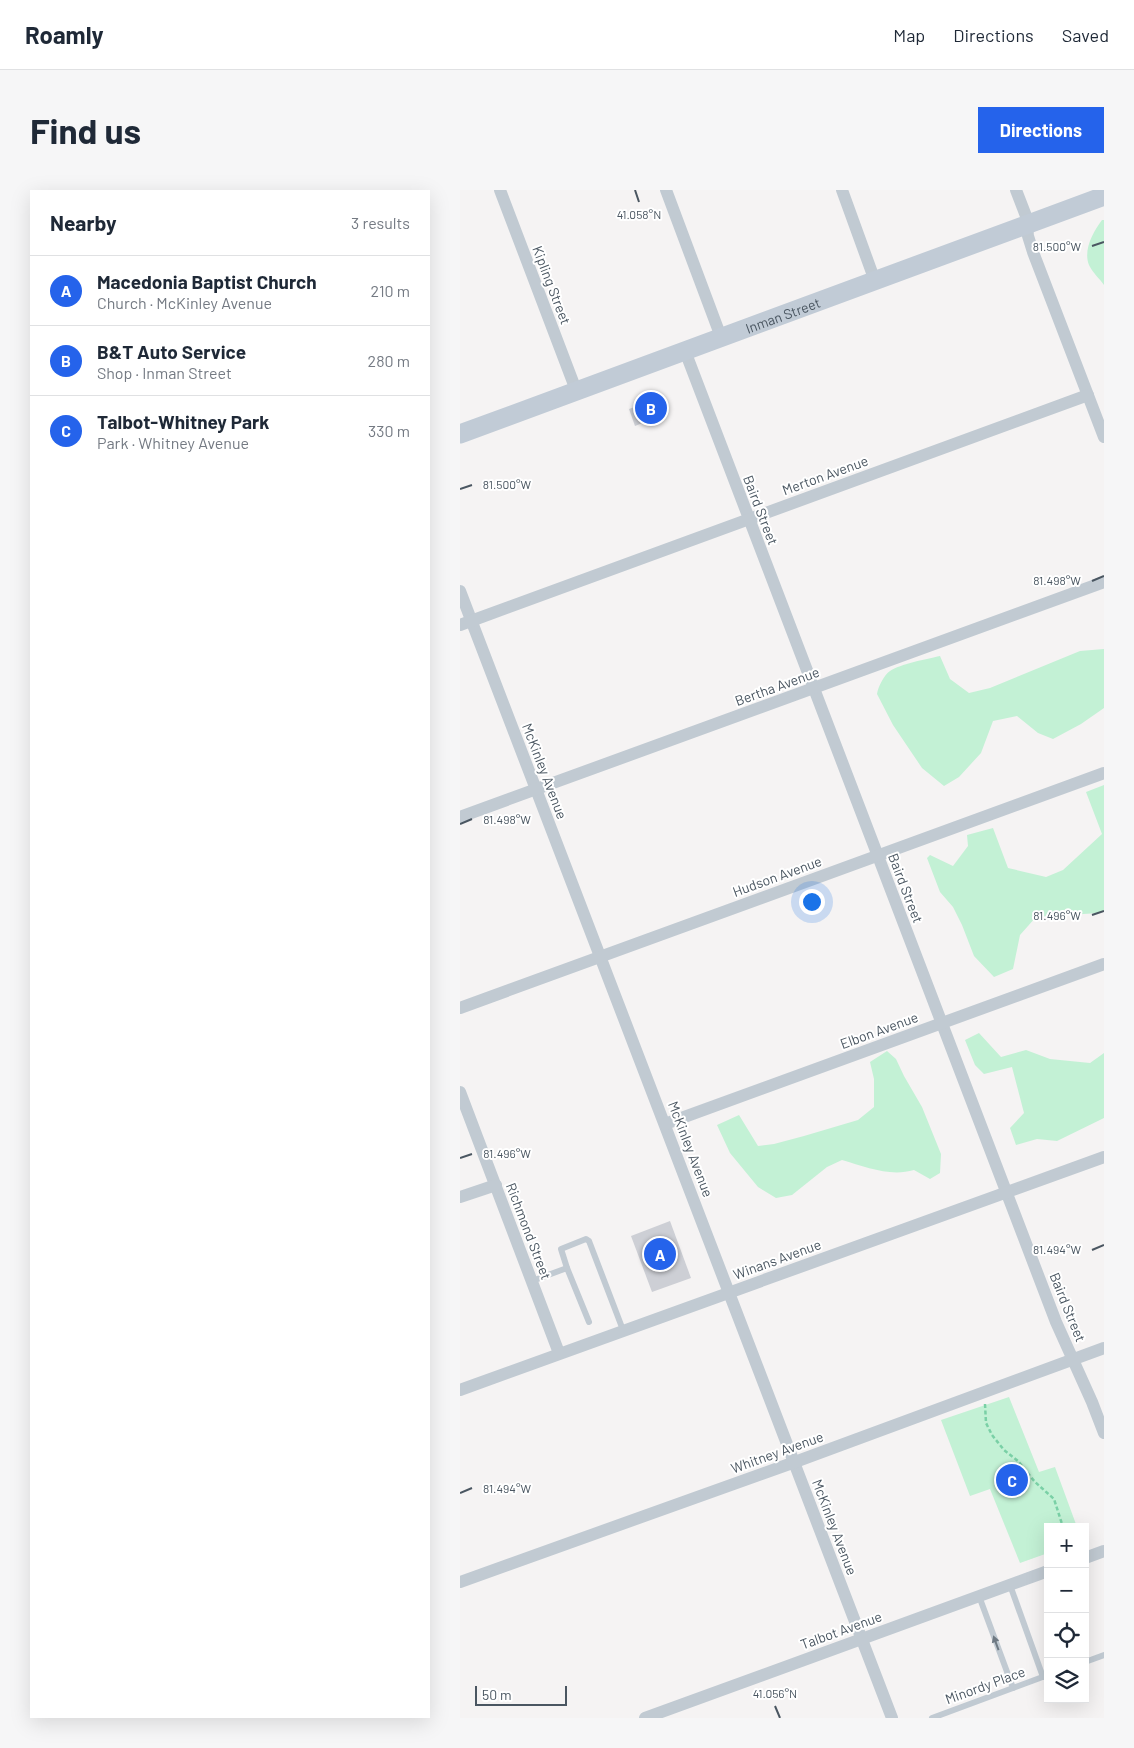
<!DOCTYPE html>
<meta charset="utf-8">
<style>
:root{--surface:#fff;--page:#f6f6f7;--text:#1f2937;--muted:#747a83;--line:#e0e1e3;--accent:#2563eb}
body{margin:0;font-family:Barlow,sans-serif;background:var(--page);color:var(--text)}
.controls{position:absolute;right:15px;bottom:15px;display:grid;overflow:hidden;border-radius:0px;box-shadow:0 5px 20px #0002}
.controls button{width:45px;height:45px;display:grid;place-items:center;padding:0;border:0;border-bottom:1px solid var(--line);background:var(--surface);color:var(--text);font:25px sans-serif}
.scale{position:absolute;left:15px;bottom:12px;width:92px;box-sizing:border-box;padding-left:5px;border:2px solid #4a5661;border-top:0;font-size:14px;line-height:18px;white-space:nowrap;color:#4a5661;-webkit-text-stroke:4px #fff;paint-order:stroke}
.you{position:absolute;left:351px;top:711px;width:18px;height:18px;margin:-12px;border:4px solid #fff;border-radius:50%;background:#1a73e8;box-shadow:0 0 0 8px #1a73e833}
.badge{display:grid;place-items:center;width:32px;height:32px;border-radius:50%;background:var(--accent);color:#fff;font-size:16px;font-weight:700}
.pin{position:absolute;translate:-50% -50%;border:2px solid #fff;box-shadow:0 1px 5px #0006}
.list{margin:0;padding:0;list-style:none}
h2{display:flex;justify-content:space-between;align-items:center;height:65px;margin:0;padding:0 20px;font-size:21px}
h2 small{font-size:16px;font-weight:400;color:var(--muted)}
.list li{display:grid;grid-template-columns:32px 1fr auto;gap:15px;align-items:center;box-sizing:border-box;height:70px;padding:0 20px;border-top:1px solid var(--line)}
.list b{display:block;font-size:19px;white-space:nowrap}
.list p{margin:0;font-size:16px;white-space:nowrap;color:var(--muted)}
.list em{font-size:16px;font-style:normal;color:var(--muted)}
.icon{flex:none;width:28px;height:28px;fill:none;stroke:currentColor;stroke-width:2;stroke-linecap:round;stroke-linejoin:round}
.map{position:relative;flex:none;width:644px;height:1528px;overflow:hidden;border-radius:0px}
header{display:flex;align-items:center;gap:30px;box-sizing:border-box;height:70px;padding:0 25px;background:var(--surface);border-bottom:1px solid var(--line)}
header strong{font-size:24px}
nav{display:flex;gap:28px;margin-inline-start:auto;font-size:18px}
.intro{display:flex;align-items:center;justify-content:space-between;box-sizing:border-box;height:120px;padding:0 30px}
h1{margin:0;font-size:35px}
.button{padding:12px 22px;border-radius:0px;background:var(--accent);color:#fff;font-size:18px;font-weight:700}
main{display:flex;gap:30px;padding:0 30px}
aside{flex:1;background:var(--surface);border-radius:0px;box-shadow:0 5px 20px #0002}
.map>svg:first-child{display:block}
.green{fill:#c3f1d5}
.building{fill:#cdcfd5}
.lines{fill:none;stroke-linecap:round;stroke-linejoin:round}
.path{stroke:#7ad0a6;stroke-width:2.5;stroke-dasharray:4 2.5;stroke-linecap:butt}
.lane{stroke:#c1cad2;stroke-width:6}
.street{stroke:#c1cad2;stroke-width:12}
.secondary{stroke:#c1cbd6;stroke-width:19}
.oneway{fill:#6e7983}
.ticks{fill:none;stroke:#4a5661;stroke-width:2}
.labels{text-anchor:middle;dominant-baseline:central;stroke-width:4;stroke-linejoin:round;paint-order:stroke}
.street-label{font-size:14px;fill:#4a5661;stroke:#fff}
.ticks-label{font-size:12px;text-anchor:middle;fill:#4a5661;stroke:#fff;stroke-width:4;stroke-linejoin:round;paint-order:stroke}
</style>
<header>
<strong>Roamly</strong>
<nav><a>Map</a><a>Directions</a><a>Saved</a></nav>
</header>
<div class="intro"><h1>Find us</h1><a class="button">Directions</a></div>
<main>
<aside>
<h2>Nearby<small>3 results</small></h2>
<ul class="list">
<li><span class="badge">A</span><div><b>Macedonia Baptist Church</b><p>Church · McKinley Avenue</p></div><em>210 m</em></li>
<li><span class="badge">B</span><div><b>B&amp;T Auto Service</b><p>Shop · Inman Street</p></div><em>280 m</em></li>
<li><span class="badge">C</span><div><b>Talbot-Whitney Park</b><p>Park · Whitney Avenue</p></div><em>330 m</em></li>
</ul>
</aside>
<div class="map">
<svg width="644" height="1528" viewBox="0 0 644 1528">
<rect width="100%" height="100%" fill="#f5f3f3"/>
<!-- green -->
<g class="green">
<path d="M 642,30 L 644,30 L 644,95 C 640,89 632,82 629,75 C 623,60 633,42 642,30 Z"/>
<path d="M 644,459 L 644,518 L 621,534 L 593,549 L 578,543 L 557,526 L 533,531 L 521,563 L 499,587 L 484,596 L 462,578 L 433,535 L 417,504 C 418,497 424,485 430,481 C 440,474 467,469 480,466 L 490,489 L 509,503 L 530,498 L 620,461 Z"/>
<polygon points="644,595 644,721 639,723 576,727 560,745 553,779 534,787 514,766 502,735 493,717 480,702 467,668 470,665 493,676 508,656 507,645 533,638 548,678 586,687 603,680 642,644 626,602"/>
<polygon points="519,843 541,867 566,860 590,869 630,873 644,863 644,928 597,951 577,949 556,955 550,938 564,923 552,877 524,884 515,875 505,850"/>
<path d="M 427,861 L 436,869 L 444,886 L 462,917 L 481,964 L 480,983 L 470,989 L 454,980 C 430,987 406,977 382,970 L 367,977 L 332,1005 L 316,1008 L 298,997 L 270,963 L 257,935 L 279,925 L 298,956 L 314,954 L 344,946 L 398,930 L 414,917 L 414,889 L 410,872 Z"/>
<polygon points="549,1207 579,1282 595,1277 617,1337 588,1337 588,1363 560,1373 530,1299 510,1306 481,1230"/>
</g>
<!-- building -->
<g class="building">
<polygon points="194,210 200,226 175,236 169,219"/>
<polygon points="210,1031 231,1088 192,1102 171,1046"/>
</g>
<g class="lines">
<!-- path -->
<polyline class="path" points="525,1214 526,1233 532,1245 544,1260 558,1271 575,1292 594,1309 603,1337"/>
<!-- lane -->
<g class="lane">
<polyline points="107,1078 101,1059 126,1049 129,1051 163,1140"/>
<polyline points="72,1091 107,1078 129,1132"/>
<polyline points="550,1395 583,1487"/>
<polyline points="519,1406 553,1498"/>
<polyline points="625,1472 644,1465"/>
<polyline points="472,1528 588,1485"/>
</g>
<!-- street -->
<g class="street">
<polyline points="40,0 116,200"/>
<polyline points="206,0 261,147"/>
<polyline points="382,0 415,91"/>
<polyline points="556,0 566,26 568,46 573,62 644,247"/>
<polyline points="225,161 596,1132 632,1212 644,1243"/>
<polyline points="0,401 432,1528"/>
<polyline points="0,435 628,205"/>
<polyline points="0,627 644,392"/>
<polyline points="0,818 644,583"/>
<polyline points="0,902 99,1163"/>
<polyline points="205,934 644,774"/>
<polyline points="0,1007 36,995"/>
<polyline points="0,1200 644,967"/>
<polyline points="625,1368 644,1361"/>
<polyline points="0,1392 335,1272 644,1158"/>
<polyline points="185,1528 588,1381"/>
</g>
<!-- secondary -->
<path class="secondary" id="s1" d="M 0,244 L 644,6"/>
</g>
<!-- one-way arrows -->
<defs><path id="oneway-solid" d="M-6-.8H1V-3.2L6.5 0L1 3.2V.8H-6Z" transform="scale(1.25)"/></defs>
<use class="oneway" href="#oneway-solid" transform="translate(536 1453) rotate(-110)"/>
<!-- ticks -->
<path class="ticks" d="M 175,0 L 179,12M 632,56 L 644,52M 0,299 L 12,295M 632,391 L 644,386M 0,634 L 12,629M 632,725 L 644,721M 0,968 L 12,964M 632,1060 L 644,1055M 0,1303 L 12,1298M 315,1516 L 320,1528"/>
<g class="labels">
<!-- street labels -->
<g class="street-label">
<text transform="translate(92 95) rotate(69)">Kipling Street</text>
<text stroke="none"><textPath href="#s1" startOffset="344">Inman Street</textPath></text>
<text transform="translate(365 285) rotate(-20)">Merton Avenue</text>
<text transform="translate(301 320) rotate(69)">Baird Street</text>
<text transform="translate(317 496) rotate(-20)">Bertha Avenue</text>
<text transform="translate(85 581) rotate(69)">McKinley Avenue</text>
<text transform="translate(317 686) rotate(-20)">Hudson Avenue</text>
<text transform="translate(446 698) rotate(69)">Baird Street</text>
<text transform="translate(419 840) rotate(-20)">Elbon Avenue</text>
<text transform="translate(231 959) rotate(69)">McKinley Avenue</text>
<text transform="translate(69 1041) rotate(69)">Richmond Street</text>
<text transform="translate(317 1069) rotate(-20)">Winans Avenue</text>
<text transform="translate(608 1117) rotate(68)">Baird Street</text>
<text transform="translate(317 1262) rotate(-20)">Whitney Avenue</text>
<text transform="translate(375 1337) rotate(69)">McKinley Avenue</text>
<text transform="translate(381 1440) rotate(-20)">Talbot Avenue</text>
<text transform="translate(525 1495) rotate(-20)">Minordy Place</text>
</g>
</g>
<g class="ticks-label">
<text x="179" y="29">41.058°N</text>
<text x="597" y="61">81.500°W</text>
<text x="47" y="299">81.500°W</text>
<text x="597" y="395">81.498°W</text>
<text x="47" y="634">81.498°W</text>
<text x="597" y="730">81.496°W</text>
<text x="47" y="968">81.496°W</text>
<text x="597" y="1064">81.494°W</text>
<text x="47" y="1303">81.494°W</text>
<text x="315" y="1508">41.056°N</text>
</g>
</svg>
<div class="controls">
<button>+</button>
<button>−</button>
<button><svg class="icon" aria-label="locate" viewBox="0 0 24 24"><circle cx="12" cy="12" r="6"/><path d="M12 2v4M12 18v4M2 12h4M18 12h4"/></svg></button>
<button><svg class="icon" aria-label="layers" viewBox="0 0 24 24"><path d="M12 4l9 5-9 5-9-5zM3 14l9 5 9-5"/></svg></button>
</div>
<div class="scale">50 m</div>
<div class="you"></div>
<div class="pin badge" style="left:200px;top:1064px">A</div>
<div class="pin badge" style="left:191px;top:218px">B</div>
<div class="pin badge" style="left:552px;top:1290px">C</div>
</div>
</main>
